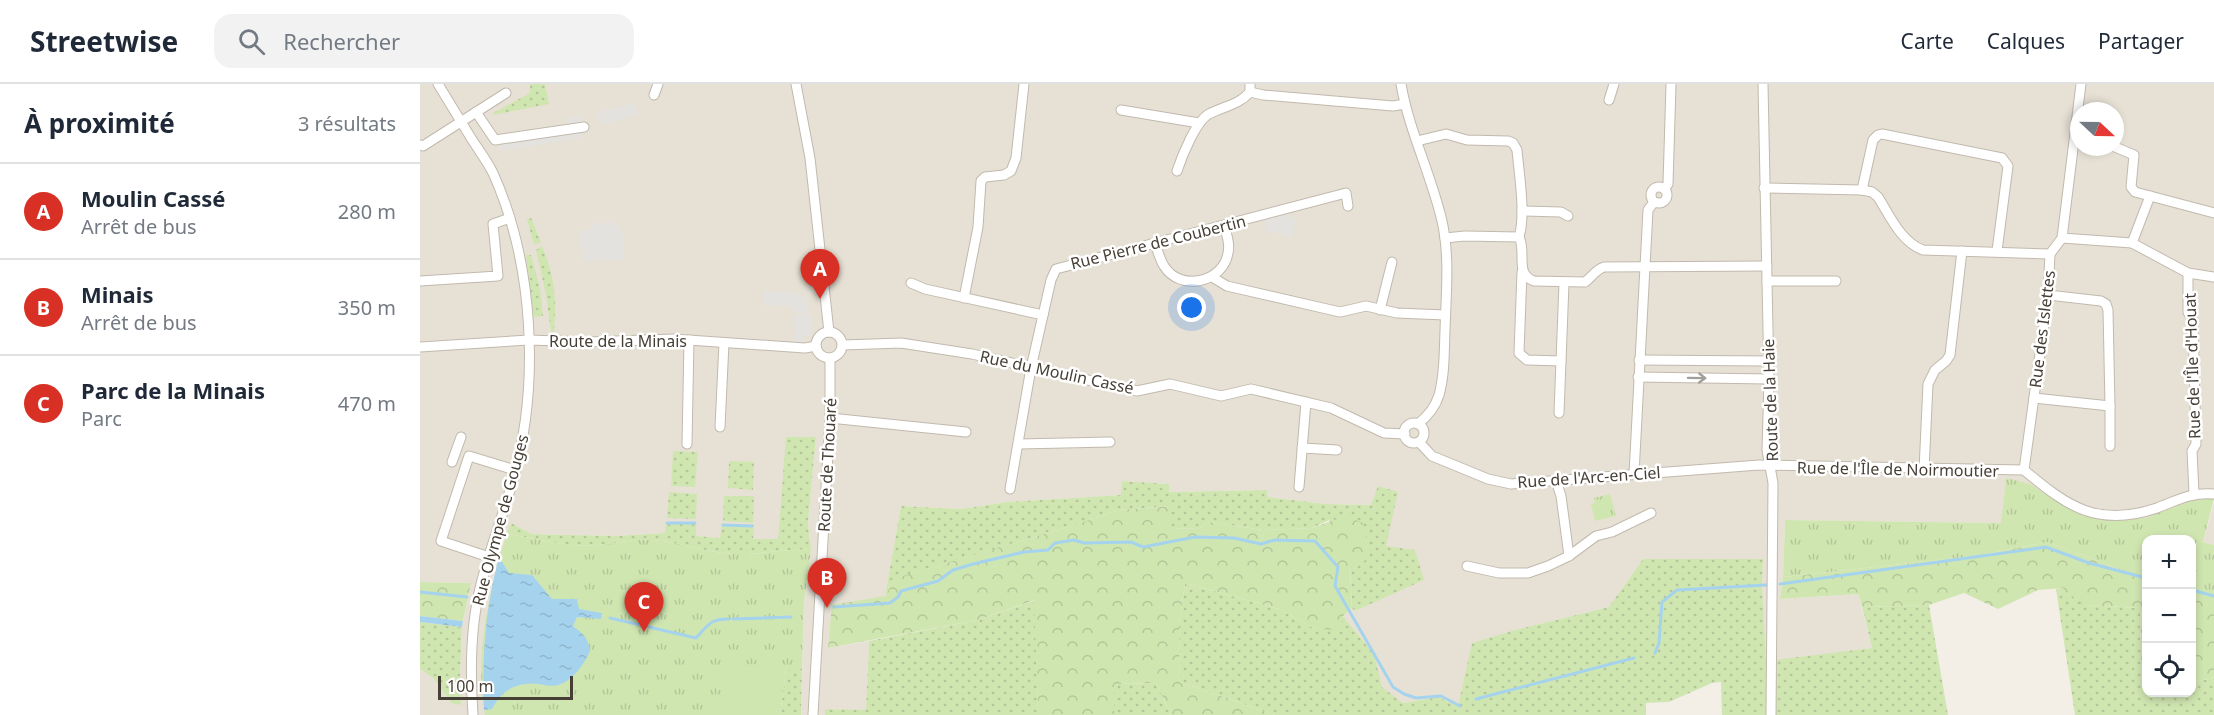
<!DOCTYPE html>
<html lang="fr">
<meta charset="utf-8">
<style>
:root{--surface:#fff;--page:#f2f2f3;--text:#1f2937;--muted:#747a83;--line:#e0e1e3;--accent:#d93025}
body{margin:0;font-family:"Noto Sans",sans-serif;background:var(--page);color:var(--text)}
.controls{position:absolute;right:18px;bottom:18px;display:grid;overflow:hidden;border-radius:12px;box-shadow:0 3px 9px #0003}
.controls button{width:54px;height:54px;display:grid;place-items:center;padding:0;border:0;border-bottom:2px solid var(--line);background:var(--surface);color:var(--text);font:30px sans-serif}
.compass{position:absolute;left:1650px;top:18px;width:54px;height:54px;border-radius:50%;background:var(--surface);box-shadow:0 3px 9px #0003;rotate:112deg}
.scale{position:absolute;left:18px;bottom:15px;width:135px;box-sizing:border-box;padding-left:6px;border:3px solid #463f36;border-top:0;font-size:16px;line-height:21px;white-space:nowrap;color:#463f36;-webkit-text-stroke:4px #fff;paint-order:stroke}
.you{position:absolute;left:772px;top:224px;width:21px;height:21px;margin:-15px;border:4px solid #fff;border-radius:50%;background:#1a73e8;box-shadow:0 0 0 9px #1a73e833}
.badge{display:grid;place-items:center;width:39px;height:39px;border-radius:50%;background:var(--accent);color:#fff;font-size:20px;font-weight:700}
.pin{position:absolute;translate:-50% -50px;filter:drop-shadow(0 2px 3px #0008)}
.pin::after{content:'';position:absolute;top:32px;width:21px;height:18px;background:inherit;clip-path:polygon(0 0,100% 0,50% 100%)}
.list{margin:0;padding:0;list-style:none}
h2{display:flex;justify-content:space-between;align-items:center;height:78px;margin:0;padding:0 24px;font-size:26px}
h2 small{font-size:20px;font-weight:400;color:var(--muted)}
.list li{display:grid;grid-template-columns:39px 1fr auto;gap:18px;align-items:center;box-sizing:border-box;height:96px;padding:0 24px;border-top:2px solid var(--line)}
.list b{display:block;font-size:22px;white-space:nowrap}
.list p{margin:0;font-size:20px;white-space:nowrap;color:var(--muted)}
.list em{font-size:20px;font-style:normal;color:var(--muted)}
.icon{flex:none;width:33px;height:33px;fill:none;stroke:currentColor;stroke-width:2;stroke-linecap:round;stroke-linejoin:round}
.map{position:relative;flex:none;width:1794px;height:631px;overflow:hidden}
header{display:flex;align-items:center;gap:36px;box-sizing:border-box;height:84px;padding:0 30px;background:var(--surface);border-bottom:2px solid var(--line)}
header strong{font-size:28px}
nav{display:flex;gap:33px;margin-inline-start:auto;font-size:21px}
.search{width:420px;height:54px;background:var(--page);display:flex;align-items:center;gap:15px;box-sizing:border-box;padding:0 21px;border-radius:18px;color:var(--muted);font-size:22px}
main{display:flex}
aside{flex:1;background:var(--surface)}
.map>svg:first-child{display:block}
.residential{fill:#e7e1d5;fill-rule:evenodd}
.grass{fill:url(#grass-dots)}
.forest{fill:url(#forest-crowns)}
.park{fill:url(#park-tufts)}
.pitch{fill:#d0e6b1}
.parking{fill:#e4e2df}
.water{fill:url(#water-ripples)}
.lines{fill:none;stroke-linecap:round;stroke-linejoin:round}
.stream{stroke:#a5d3ee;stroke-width:3}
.minor-casing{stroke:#c1b9ad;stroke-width:11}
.minor{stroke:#fff;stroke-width:9}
.oneway{stroke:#a29f9a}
.labels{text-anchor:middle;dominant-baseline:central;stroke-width:5;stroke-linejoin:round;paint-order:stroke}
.street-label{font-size:16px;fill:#463f36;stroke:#fff}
</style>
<header>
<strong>Streetwise</strong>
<div class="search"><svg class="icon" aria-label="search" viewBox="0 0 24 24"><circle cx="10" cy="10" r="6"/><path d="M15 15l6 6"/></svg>Rechercher</div>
<nav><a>Carte</a><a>Calques</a><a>Partager</a></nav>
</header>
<main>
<aside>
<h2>À proximité<small>3 résultats</small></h2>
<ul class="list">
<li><span class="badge">A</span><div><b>Moulin Cassé</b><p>Arrêt de bus</p></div><em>280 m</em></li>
<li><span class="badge">B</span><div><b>Minais</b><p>Arrêt de bus</p></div><em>350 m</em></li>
<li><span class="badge">C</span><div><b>Parc de la Minais</b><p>Parc</p></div><em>470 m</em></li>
</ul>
</aside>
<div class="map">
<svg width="1794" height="631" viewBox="0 0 1794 631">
<defs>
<pattern id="grass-dots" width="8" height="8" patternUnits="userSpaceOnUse" patternTransform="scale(1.5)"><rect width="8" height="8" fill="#d0e6b1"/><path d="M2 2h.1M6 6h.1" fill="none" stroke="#b4c699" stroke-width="1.8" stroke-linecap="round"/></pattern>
<pattern id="forest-crowns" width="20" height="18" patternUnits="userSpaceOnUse" patternTransform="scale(1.5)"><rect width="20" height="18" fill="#d0e6b1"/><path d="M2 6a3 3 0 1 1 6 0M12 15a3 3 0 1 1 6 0" fill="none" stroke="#b4c699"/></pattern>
<pattern id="park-tufts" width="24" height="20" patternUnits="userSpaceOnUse" patternTransform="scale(1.5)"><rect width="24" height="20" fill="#d0e6b1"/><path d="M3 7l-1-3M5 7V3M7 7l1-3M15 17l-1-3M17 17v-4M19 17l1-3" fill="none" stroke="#b4c699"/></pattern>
<pattern id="water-ripples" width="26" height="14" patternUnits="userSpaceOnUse" patternTransform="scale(1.5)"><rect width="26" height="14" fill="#a5d3ee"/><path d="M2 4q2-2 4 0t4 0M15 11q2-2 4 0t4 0" fill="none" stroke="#8fb6cd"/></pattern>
</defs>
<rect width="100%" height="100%" fill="#f3efe7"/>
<!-- residential -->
<g class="residential">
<path d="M 0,0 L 1794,0 L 1794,415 L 1775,415 L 1727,434 L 1695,436 L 1662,431 L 1586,395 L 1582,439 L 1365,436 L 1363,493 L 1360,515 L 1438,510 L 1452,564 L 1361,577 L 1345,578 L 1342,503 L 1223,475 L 1189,523 L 1095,546 L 1039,622 L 1018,613 L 983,619 L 961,603 L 954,570 L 923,532 L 932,524 L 935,526 L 966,463 L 952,421 L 905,420 L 847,413 L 847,406 L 748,408 L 749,400 L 702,397 L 702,411 L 587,418 L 541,425 L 481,422 L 465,512 L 408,564 L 449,557 L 446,627 L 406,625 L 405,631 L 381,631 L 384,518 L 391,466 L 388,439 L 396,354 L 367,353 L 358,455 L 333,455 L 333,441 L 301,454 L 276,452 L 276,438 L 246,438 L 246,449 L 195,452 L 112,450 L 91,439 L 73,494 L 67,526 L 63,571 L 65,631 L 0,631 L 0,585 L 13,594 L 31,619 L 41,620 L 40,593 L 42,543 L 51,499 L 0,498 ZM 1659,27 L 1695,27 L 1695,63 L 1659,63 Z"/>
<polygon points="1794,419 1794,461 1783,458"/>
</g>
<!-- grass -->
<g class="grass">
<polygon points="110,0 125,0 129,20 73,31 73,29 110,9"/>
<polygon points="111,134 121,158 114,161 107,135"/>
<path d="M 122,162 C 136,196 136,213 134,249 L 131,248 L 126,211 L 116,166 Z"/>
<polygon points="106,171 111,171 120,204 123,232 114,233"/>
<path d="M 366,353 L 396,353 L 388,439 L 391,466 C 364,464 339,471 314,470 C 285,469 257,456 228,456 C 211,455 195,460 178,461 C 148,464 117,454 87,450 L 91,439 L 112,450 L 195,452 L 245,449 L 246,438 L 276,438 L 276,452 L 300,454 L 302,440 L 334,441 L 333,455 L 358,455 Z"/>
<polygon points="253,367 278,368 275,403 251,402"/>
<polygon points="309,377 334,378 333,406 308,404"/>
<polygon points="702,397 749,400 749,408 847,406 847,413 905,420 951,421 958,402 978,408 966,462 995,466 1004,496 935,527 932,524 930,483 909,436 892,444 843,446 789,438 778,445 749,444 749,422 698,426 658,440 477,494 465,512 481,422 541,425 587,418 701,411"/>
<polygon points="249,408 277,410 276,435 247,434"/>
<polygon points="304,412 334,412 333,439 303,437"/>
<polygon points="1223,475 1343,475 1342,503 1346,577 1452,564 1442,523 1509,521 1528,631 1302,631 1301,598 1292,599 1249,618 1226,619 1226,631 855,631 760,598 759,540 765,499 859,525 895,545 923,532 954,570 962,603 983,619 1018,613 1038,622 1052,559 1095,546 1189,523"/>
<polygon points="1644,504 1663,521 1720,524 1722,611 1733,609 1772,608 1772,598 1794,594 1794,631 1655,631 1636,505"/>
<polygon points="615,516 618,631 405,631 405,625 446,626 449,557 558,536"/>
<polygon points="0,538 42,543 40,593 41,621 31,619 13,594 0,585"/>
<polygon points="366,585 382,585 381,631 360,631"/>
<polygon points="736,599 751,631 694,631 694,600"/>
</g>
<!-- forest -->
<g class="forest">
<polygon points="750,422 750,444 778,445 789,438 843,446 892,444 925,432 943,439 950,474 930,484 932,524 923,532 920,546 895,545 859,525 765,499 759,540 760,598 855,631 751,631 736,599 694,600 694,631 618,631 614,516 558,536 408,564 412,521 465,512 476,494 658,440 698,426"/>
<polygon points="1627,458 1726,495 1726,608 1733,609 1722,611 1720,524 1663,521 1643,504 1618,506 1578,525 1544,509 1509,521 1442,523 1438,510 1360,515 1363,493 1555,472"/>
<polygon points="0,498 51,499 43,537 0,532"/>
<polygon points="1772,507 1794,513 1794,594 1772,598"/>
</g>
<!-- park -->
<g class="park">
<polygon points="1586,394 1610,400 1636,417 1662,431 1695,436 1726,434 1775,415 1794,415 1783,458 1794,461 1794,513 1772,507 1772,456 1726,456 1726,495 1627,458 1555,472 1363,493 1365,436 1581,439"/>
<polygon points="1190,410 1196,432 1175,437 1171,420 1175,419 1174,414"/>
<path d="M 87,450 C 117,454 148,464 178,461 C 195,460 211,455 228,456 C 257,456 285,469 314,470 C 339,471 364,464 391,466 L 384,518 L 382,585 L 366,586 L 360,631 L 65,631 C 54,574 69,504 87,450 Z"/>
</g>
<!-- pitch -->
<polygon class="pitch" points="309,580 358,581 354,631 296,631"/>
<!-- parking -->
<g class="parking">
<polygon points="215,19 218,31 180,41 177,28"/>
<polygon points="160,32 163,53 79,67 77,53 147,41 147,35"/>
<polygon points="871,128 869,133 876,135 872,153 847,147 844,134"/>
<polygon points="194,138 203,151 203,175 163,178 161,147 172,146 171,140"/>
<polygon points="343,207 377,209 378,213 386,212 388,230 374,229 372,222 343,221"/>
<polygon points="391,231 390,252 383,252 382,258 375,258 374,232"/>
</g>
<!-- water -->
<g class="water">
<path d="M 79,473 L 89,489 L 112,491 L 132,515 L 157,515 L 159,525 L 182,529 L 181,535 L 157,533 L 153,542 C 163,550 168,553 170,567 C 165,579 152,598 138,601 C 132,603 124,601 119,600 C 96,598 83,605 72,625 L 64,626 C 62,574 65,524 79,473 Z"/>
<polygon points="0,532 43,537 42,543 0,538"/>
</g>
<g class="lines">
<!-- stream -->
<g class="stream">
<polyline points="247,439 275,439"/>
<polyline points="303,441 332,442"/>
<polyline points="1360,500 1626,463 1669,479 1726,494"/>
<polyline points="1772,506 1794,512"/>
<polyline points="0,508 47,513"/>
<polyline points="414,523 470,519 478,513 481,507 518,497 533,486 553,480 604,468 628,466 635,459 654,456 664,459 711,458 723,463 775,453 814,454 841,460 854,456 895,457 918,483 915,502 973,603 984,610 996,614 1021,612 1040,622"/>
<path d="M 190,534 L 276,554 C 289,540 290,535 309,535"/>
<polyline points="313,535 371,533"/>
<polyline points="1235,569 1239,559 1242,518 1257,506 1346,501"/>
<polyline points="1056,615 1214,574"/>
</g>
<defs>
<g id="minor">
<path d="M 18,0 C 29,18 40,36 51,54 C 58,65 67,77 73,89 C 114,180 120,300 93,396 C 83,431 70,465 61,500 C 50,542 50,588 53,631"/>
<polyline points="376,0 390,74 409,248"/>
<path d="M 981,0 C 989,47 1011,90 1022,137 C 1030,173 1026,210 1025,247 C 1024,268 1025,290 1019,311 C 1015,324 1008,332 998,340"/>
<polyline points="1343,0 1349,295 1347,366 1353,399 1351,631"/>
<polyline points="830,8 843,11 973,22 985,20"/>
<polyline points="234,11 238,0"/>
<polyline points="1189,16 1194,0"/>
<polyline points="701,26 779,39"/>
<polyline points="56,28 75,56 164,43"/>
<path d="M 997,57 L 1026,50 L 1047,56 L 1088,57 L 1093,59 L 1097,66 C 1099,90 1106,130 1099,153"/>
<polyline points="0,61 3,62 86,9"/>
<polyline points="1695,63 1714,71 1711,103 1715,108 1794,129"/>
<path d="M 757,87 C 762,72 776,37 789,30 C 804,22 819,21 830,8 L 830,0"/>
<circle cx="1239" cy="111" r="8"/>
<path d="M 1344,104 L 1442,106 L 1452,108 L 1458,113 C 1470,132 1481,158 1503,166 L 1630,170"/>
<polyline points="1244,105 1248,100 1251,0"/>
<polyline points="1442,106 1453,56 1458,51 1462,50 1582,74 1588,82 1577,167"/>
<polyline points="1102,127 1141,128 1148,132"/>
<path d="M 1025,154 L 1045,152 L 1099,153 C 1107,168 1094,190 1114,197 L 1165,198 C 1172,193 1175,186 1184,183 L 1347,182"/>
<polyline points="1642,154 1712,159 1768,189 1794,193"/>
<polyline points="1712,159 1730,112"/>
<path d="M 735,160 C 738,167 740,176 744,182 C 760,208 803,199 808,169 C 810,160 807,151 804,142"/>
<polyline points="1102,188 1099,269 1107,276 1141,277"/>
<polyline points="1768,189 1768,228 1773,236 1776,360 1772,367 1774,409"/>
<polyline points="792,193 807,202 920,228 946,222 977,229 1025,231"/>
<polyline points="0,197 78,192 73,140 90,134"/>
<polyline points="1347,197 1416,197"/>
<polyline points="491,199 505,205 623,231"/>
<polyline points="544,214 558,143 561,97 565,93 584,91 591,87 596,74 604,0"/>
<polyline points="960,226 972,178"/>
<circle cx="409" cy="261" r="13"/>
<polyline points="423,261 481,259 552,270 717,307 750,300 801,312 831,305 911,324 964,349 985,350"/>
<polyline points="0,263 109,256 167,258 254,255 385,264 396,262"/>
<polyline points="1219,276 1348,277"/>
<polyline points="1218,293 1349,295"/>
<polyline points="1614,314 1690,322 1688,226 1686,220 1681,217 1628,211"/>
<polyline points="1139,329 1144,199"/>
<polyline points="410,334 546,348"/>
<circle cx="994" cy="349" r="10"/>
<polyline points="300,343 304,259"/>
<polyline points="999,358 1012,372 1068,395 1091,400 1339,381 1604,386"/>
<polyline points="267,360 269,256"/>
<polyline points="599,360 690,358"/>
<polyline points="1690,362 1690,322"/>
<polyline points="882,364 917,366"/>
<polyline points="32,378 41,353"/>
<polyline points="1504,386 1508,300 1515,286 1526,277 1530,271 1542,167"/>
<polyline points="1604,386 1628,211 1630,170 1642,154 1661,0"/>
<path d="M 1604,386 C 1648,423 1678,444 1737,424 C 1758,416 1771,408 1794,410"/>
<polyline points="1214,390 1228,126 1234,118"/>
<polyline points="1136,397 1141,412 1149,472"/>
<polyline points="879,403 886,318"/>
<polyline points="590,405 611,284 631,196 636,185 926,109 928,122"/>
<polyline points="69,473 21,457 49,372 95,386"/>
<polyline points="1047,482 1079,489 1108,489 1128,482 1149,472 1176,452 1192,448 1231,429"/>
<polyline points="393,631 410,334 410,275"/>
</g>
</defs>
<!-- minor casing -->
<use href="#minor" class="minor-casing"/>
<!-- minor -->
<use href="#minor" class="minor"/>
</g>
<!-- one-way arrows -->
<defs><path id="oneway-shaft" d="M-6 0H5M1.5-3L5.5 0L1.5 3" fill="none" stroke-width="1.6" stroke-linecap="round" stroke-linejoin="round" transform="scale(1.5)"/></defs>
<use class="oneway" href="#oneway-shaft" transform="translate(1277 294) rotate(1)"/>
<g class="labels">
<!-- street labels -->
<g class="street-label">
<text transform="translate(738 158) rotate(-14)">Rue Pierre de Coubertin</text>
<text transform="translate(1622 245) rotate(-83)">Rue des Islettes</text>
<text x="198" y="257">Route de la Minais</text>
<text transform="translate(1772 282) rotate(-92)">Rue de l'Île d'Houat</text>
<text transform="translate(637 288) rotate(12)">Rue du Moulin Cassé</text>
<text transform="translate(1350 316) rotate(-92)">Route de la Haie</text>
<text transform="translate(407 381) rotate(-87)">Route de Thouaré</text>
<text transform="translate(1478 385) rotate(1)">Rue de l'Île de Noirmoutier</text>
<text transform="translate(1169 393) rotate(-4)">Rue de l'Arc-en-Ciel</text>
<text transform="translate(80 436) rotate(-75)">Rue Olympe de Gouges</text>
</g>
</g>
</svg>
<div class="controls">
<button>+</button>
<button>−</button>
<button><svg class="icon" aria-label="locate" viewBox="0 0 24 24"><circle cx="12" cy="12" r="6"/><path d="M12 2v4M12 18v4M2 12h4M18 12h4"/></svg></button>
</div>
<svg class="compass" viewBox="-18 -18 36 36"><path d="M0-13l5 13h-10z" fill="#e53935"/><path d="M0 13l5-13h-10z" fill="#747a83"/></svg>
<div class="scale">100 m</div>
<div class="you"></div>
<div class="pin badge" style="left:400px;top:215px">A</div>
<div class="pin badge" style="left:407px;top:524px">B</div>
<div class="pin badge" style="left:224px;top:548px">C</div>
</div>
</main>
